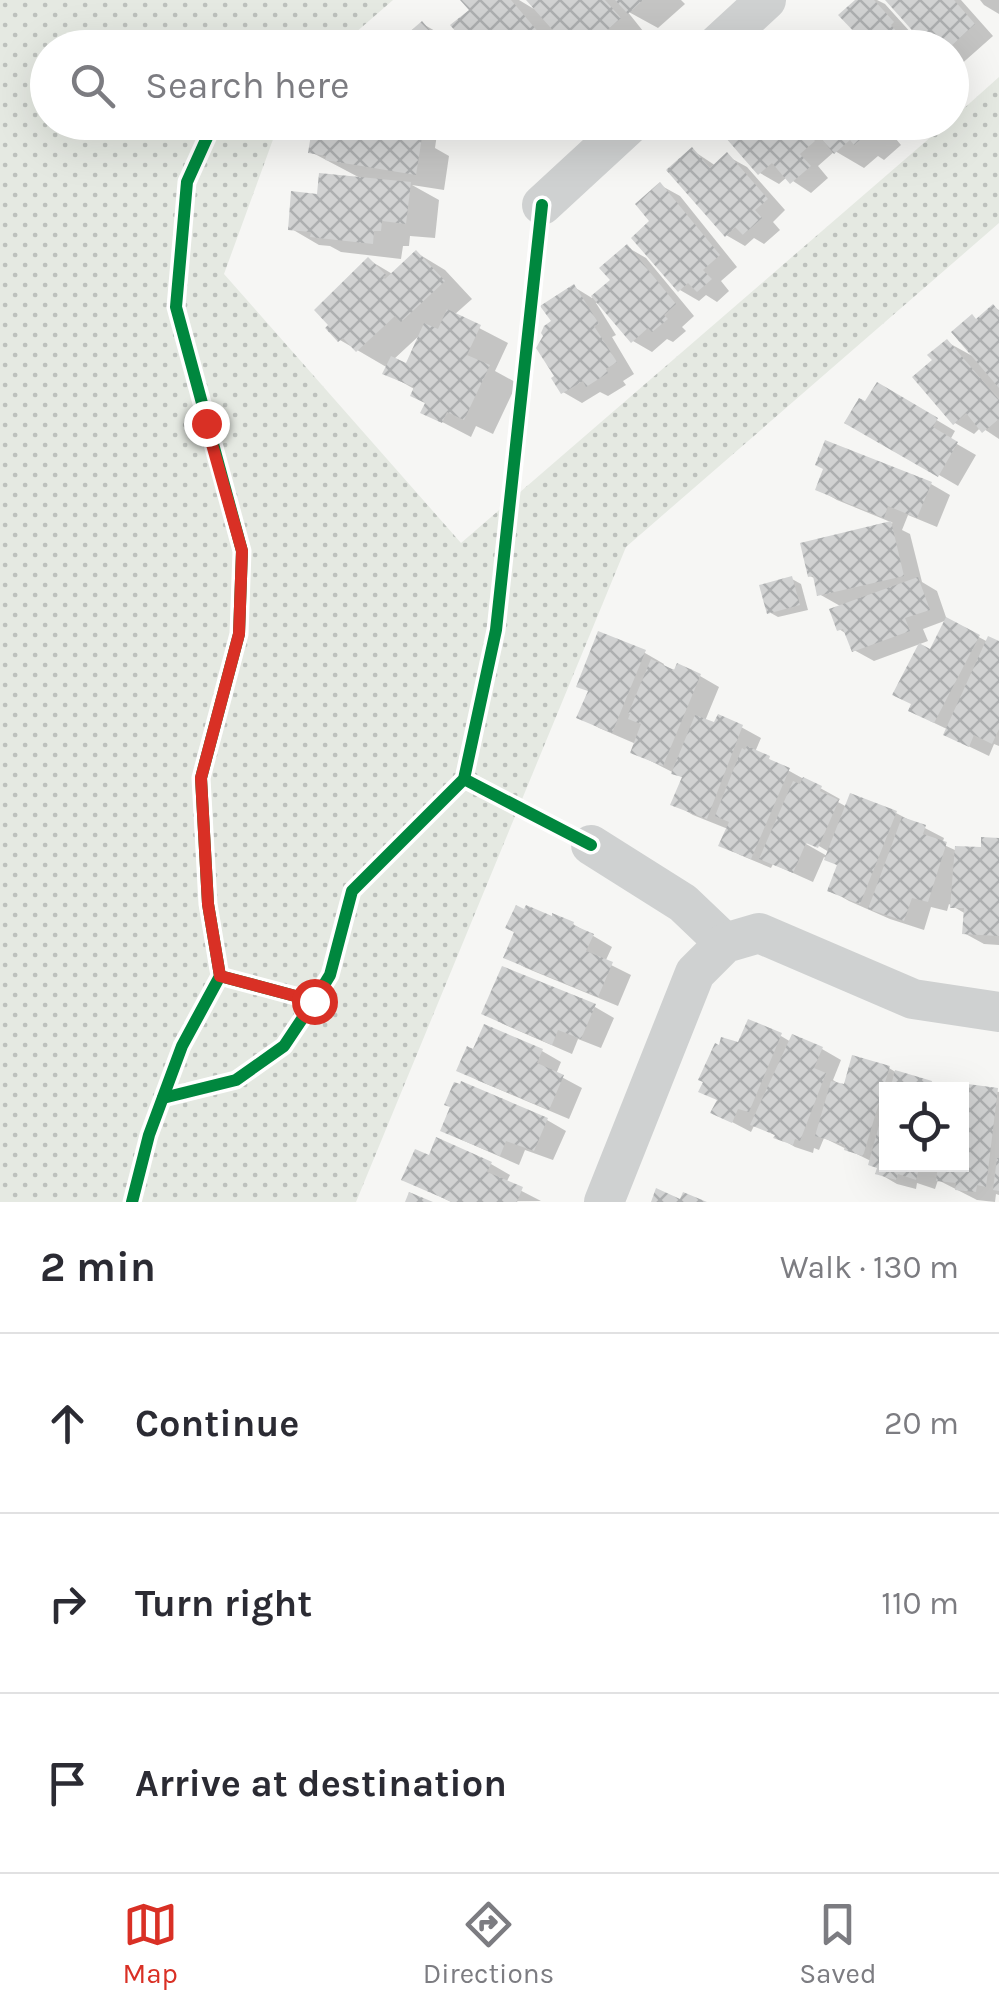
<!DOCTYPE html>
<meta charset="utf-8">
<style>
:root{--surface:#fff;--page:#f7f7f7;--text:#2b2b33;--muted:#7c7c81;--line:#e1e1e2;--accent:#d93025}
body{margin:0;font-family:Karla,sans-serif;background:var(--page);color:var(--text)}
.controls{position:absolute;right:30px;bottom:30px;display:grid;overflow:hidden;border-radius:0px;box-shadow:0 10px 40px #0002}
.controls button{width:90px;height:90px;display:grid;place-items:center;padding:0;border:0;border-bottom:2px solid var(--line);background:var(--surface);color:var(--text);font:50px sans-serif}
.stop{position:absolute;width:30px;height:30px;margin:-22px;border:8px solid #d93025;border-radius:50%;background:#fff}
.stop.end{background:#d93025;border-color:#fff;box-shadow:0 2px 10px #0008}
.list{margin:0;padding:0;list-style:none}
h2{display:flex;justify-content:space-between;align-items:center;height:130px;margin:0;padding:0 40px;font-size:42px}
h2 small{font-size:32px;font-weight:400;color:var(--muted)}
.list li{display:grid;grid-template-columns:65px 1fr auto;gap:30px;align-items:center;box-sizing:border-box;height:180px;padding:0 40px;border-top:2px solid var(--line)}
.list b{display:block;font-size:38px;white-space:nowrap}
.list em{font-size:32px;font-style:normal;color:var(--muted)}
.icon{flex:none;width:55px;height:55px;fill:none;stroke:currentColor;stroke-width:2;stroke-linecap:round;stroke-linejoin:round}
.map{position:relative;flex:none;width:999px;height:1202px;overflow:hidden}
.search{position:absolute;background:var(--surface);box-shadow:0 10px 40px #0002;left:30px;right:30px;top:30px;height:110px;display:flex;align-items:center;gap:25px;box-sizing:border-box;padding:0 35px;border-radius:55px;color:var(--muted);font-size:38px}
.sheet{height:670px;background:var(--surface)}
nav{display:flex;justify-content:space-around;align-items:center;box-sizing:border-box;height:140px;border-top:2px solid var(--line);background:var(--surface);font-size:28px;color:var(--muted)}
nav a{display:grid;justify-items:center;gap:5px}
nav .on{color:var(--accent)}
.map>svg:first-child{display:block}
.park{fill:url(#park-dots)}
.shadow{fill:#0003;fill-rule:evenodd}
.building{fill:url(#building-cross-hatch)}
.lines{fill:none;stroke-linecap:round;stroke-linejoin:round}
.minor{stroke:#cfd1d1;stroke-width:40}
.cycleway-casing{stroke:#fff;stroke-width:19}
.cycleway{stroke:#00873e;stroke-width:12}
.route{stroke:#d93025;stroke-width:12}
</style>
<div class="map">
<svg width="999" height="1202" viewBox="0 0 999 1202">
<defs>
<pattern id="park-dots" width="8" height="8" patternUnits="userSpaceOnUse" patternTransform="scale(2.5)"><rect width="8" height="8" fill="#e5e9e2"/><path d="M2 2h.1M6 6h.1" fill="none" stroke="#bdc1bd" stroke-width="1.8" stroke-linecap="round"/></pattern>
<pattern id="building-cross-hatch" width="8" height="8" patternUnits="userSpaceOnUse" patternTransform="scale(2.5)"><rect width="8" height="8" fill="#d1d2d2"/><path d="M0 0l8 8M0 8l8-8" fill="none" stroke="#adafb0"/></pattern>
</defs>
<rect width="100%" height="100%" fill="#f6f6f4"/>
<!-- park -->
<polygon class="park" points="0,0 393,0 339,47 48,48 48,122 279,123 224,274 461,543 947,123 952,122 952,119 999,77 999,223 626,547 356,1202 0,1202"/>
<!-- shadow -->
<g class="shadow">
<polygon points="464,0 519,0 534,9 528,0 681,0 685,4 658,28 627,11 647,36 634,48 575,48 556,36 564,48 472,48 472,10"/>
<polygon points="859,0 877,0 885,4 912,34 909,37 918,48 853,48 863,38"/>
<polygon points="889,0 961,0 993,36 958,67 952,63 952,48 931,48"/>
<polygon points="980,0 999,0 999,14 984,5"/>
<polygon points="423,24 442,35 453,48 386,48 400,44"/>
<polygon points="333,122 431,122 438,127 435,148 449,156 444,190 412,185 439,200 435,238 410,236 409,246 403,246 401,259 341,252 330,246 319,245 290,228 319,196 364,180 311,152"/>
<polygon points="729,122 903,122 908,129 896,139 901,145 884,160 878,156 864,168 835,151 818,166 828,178 811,193 787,177 779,184 760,173"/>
<polygon points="692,150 716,166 727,156 747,167 785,210 773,222 780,230 764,244 754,238 745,246 726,235"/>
<polygon points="660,185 680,196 737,267 721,281 729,291 717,302 706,295 699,301 680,290 653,221"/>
<polygon points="627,247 646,258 694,316 682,327 686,331 673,342 667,339 652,352 633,341 599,301 596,303 616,335 612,337 634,374 623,381 626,385 608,396 600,392 582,403 563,392 554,322 574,287 592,298 613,280"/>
<path d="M 417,253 L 445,270 L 472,299 L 454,315 L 508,343 L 495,371 L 517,383 L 493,434 L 476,426 L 471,437 L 423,412 L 427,403 L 416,390 L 386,373 L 388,368 L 340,340 L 369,260 L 394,275 ZM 422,333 L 407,366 L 393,360 Z"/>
<polygon points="993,307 999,310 999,439 981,427 974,434 955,423 935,360 947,342 976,358 978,321"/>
<polygon points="878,385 955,431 950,440 976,455 958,486 848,422 866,404"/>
<polygon points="931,484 950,495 937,527 908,515 902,530 910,534 922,582 937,591 947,620 923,629 928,641 874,661 854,650 848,635 839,629 842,607 819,594 816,579 810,576 803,545 893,523 837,500 818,489"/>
<polygon points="792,579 801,584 808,610 778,617 769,612"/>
<polygon points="947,620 988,642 999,644 999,746 994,744 989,756 966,745 949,730 930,721 931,653"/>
<path d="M 599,634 L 645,653 L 664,664 L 663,667 L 700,676 L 719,687 L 705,721 L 741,727 L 761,738 L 755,752 L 840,799 L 838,802 L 847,807 L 896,813 L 944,838 L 942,844 L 957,851 L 983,850 L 999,840 L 999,945 L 984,944 L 964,933 L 966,914 L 949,904 L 947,911 L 931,907 L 924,930 L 890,919 L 849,901 L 830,890 L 839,866 L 824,857 L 813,882 L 773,864 L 771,868 L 740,855 L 721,845 L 728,829 L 693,815 L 674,804 L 684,778 L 633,752 L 636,744 L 599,728 L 579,717 L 590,692 ZM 809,840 L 829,852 L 829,857 L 806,844 Z"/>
<polygon points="553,919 573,924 612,947 605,962 631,975 618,1006 526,968 506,957"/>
<polygon points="595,1007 614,1018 601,1048 578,1039 572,1054 503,1024 484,1013"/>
<polygon points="781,1036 791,1042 822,1049 841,1060 833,1080 846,1088 889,1068 897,1073 931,1083 942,1090 886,1090 886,1164 962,1164 962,1086 999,1092 999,1195 996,1194 995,1202 977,1200 938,1180 935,1189 917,1183 916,1189 897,1184 878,1173 879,1169 871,1161 824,1138 819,1150 814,1148 813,1153 795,1147 755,1124 751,1132 713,1112 739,1045"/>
<polygon points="542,1051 561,1062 556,1074 582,1088 569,1119 479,1081 459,1070"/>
<polygon points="547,1120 566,1131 553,1160 525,1150 519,1165 462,1140 443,1130"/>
<polygon points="430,1158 491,1164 510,1175 506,1183 541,1201 451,1202 404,1179"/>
</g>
<!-- building -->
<g class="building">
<polygon points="460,0 511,0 552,48 470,48 450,25 469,10"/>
<polygon points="526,0 605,0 621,18 593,43 581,30 565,44"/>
<polygon points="615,0 643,0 628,14"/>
<polygon points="855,0 874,0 894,22 891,25 911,48 849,48 860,38 838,15"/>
<polygon points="885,0 954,0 975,24 949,48 928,48"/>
<polygon points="422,21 445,48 382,48 394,37 398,42"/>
<polygon points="313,122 408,122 406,135 422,137 416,175 325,160 326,156 308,153"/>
<polygon points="725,122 799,122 815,141 800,154 811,166 790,184 772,163 758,175 718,129"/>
<polygon points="808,122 870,122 874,128 854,145 850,140 834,154"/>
<polygon points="692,147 710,168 727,152 768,199 755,210 762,218 743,235 735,227 725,237 666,170"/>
<polygon points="319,173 411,182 406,224 382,221 381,231 374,231 373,244 310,237 311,232 288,230 291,191 317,194"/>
<polygon points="660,182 720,255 703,270 712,279 697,292 688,283 678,292 631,238 649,221 635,204"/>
<polygon points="627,244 676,304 664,315 668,319 652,332 648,328 631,343 591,296 610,280 599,268"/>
<polygon points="416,250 445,281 401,322 395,316 356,352 343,338 338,342 325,328 328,325 314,310 368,257 386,275 383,277 385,279"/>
<polygon points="574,284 599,324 594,326 617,362 606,369 608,373 586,387 583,381 561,394 551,378 554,376 536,348 543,336 541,333 544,326 551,321 540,306"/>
<polygon points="993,304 999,311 999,388 951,332 972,314 976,319"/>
<polygon points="447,309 481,325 467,355 490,365 464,420 447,412 442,423 420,413 425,403 410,396 414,387 382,374 391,356 406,363 424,323 438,329"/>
<polygon points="947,339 999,400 999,419 982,433 966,413 953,425 912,377 932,360 927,355"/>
<polygon points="877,382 938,418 933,427 958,442 938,477 844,423 859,398 865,401"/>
<polygon points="825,440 932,482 917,518 888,506 884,518 815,490 823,469 815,465"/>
<polygon points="891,521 904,576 817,596 813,576 808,577 800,543"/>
<polygon points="792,576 800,605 767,614 759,585"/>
<polygon points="918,577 930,610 905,618 910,631 852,652 843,629 837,631 829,609"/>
<polygon points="946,617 980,635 934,723 908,711 911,704 892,695 919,643 930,649"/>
<polygon points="598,631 646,650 612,733 576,718 588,691 576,687"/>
<polygon points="988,636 999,641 999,729 992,744 974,735 969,747 943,735"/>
<polygon points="651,659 674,670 677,663 701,674 663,766 630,753 641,724 628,719 630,714 628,714"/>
<polygon points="718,714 743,725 707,819 670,805 682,777 671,774 695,715 714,722"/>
<polygon points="747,746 770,756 769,759 790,768 751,859 718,846 729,822 715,816 742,748 745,750"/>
<polygon points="803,777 822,786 820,791 839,800 818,848 806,843 793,873 759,859 793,781 800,784"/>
<polygon points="850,793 897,811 860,904 827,891 837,865 824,860"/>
<polygon points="902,817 926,825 923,834 947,842 928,902 912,898 904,921 868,909"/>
<polygon points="981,837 999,838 999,936 962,934 964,908 950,908 955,846 981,847"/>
<polygon points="516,905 524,909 526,905 552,916 552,913 574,922 573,925 594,934 586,951 613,962 598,997 503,958 514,932 505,928"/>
<polygon points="502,966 596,1004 581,1039 558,1030 552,1045 481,1014"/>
<polygon points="748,1019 782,1033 749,1112 738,1109 732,1123 710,1113 717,1100 698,1092 703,1082 698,1080 715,1043 719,1045 721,1037 738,1042"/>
<polygon points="484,1024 543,1049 537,1063 564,1075 549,1110 456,1071 467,1046 473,1049"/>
<polygon points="792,1034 823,1047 814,1068 826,1073 800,1141 795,1139 793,1145 773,1138 775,1135 750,1125"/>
<polygon points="852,1055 890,1066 863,1156 844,1150 845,1145 815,1136 831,1081 844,1084"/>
<polygon points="895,1070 932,1081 930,1090 890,1090"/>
<polygon points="461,1081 548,1118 534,1151 506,1141 500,1156 440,1131 450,1107 444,1105 454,1082 460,1084"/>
<polygon points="960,1083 998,1088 986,1187 977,1185 976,1192 955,1190 956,1183 936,1181 938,1164 962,1164 962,1090 959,1090"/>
<polygon points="885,1104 886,1164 920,1164 916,1180 898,1174 896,1180 875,1174 877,1168 868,1165"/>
<polygon points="436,1137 492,1162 487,1172 523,1187 517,1202 452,1202 401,1180 415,1149 429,1155"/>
<polygon points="997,1158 999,1158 999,1191 993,1190"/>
<polygon points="656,1188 680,1199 683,1192 707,1202 651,1202"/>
<polygon points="409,1192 433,1202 405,1202"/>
</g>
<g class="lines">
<!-- minor -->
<g class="minor">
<polyline points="714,48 766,0"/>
<polyline points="542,205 632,122"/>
<polyline points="591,845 683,903 725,943"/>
<polyline points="604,1202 695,973 725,943 759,933 913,999 999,1012"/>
</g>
<defs>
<g id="cycleway">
<polyline points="464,779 591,845"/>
<polyline points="220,976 314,1001 330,975 352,891 464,779 496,630 542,205"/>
<polyline points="163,1098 236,1080 284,1046 314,1001"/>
<polyline points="132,1202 149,1135 182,1046 220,976 208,904 201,778 239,634 242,551 176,307 187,182 214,122"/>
</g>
</defs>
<!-- cycleway casing -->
<use href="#cycleway" class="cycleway-casing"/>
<!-- cycleway -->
<use href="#cycleway" class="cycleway"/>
</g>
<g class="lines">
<!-- route -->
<polyline class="route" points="206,423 242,551 239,634 201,778 208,904 220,976 314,1001"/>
</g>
</svg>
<div class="controls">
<button><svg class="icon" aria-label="locate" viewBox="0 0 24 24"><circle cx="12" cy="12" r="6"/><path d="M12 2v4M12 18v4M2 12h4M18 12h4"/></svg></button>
</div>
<div class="stop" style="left:314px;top:1001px"></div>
<div class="stop end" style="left:206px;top:423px"></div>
<div class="search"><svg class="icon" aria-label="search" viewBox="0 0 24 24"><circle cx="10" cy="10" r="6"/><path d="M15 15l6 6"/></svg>Search here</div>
</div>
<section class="sheet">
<h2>2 min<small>Walk · 130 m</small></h2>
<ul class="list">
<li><svg class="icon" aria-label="ahead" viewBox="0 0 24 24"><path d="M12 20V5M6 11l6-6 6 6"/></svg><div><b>Continue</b></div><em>20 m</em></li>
<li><svg class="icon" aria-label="right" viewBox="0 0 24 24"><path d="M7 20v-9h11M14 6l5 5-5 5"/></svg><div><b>Turn right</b></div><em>110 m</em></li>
<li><svg class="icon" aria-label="arrive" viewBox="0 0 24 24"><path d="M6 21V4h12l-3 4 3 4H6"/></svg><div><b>Arrive at destination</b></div></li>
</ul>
</section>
<nav>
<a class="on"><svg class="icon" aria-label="map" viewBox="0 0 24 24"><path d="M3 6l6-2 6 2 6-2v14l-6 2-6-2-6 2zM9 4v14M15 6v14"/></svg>Map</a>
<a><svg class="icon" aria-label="directions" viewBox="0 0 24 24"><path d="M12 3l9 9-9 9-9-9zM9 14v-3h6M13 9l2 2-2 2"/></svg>Directions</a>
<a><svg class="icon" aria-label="saved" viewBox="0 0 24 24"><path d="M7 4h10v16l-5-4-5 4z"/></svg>Saved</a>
</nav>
